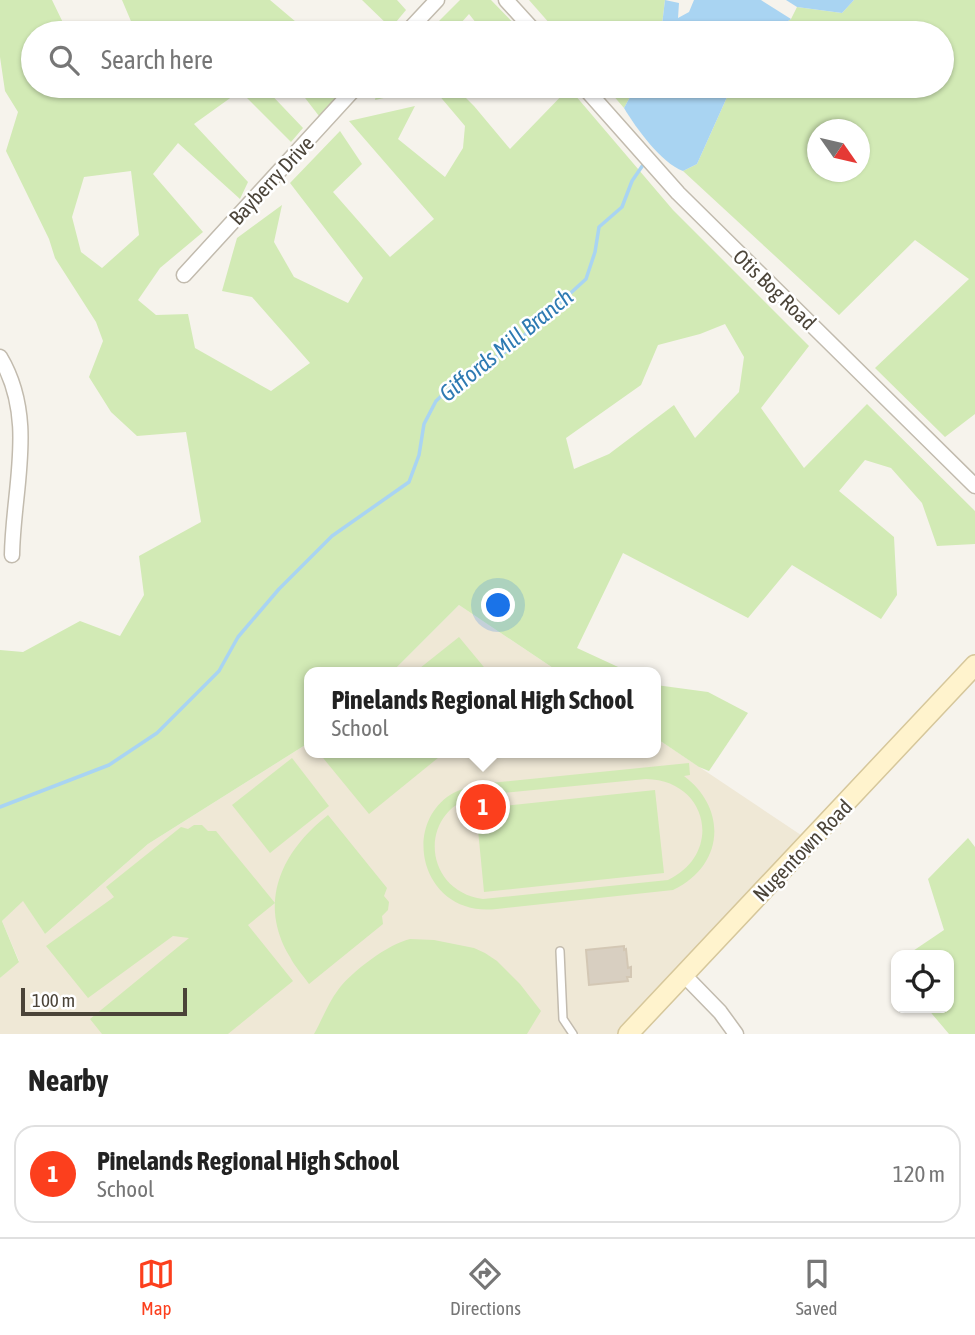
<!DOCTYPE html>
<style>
:root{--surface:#fff;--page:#f6f6f6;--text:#222;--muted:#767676;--line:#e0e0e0;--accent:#fc3f1d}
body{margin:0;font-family:"Asap Condensed",sans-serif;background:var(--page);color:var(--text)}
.controls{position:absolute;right:21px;bottom:21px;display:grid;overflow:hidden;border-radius:14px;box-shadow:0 2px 5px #0004}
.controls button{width:63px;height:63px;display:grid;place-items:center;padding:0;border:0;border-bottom:2px solid var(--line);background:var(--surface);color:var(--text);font:35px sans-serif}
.compass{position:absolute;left:807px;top:119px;width:63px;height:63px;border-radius:50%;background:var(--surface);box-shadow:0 2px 5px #0004;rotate:124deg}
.scale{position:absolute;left:21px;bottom:18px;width:166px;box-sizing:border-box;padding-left:7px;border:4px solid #4b4439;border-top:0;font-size:19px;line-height:24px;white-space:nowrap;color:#4b4439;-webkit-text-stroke:5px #fff;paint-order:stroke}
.you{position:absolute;left:499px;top:606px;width:24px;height:24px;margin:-18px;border:5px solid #fff;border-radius:50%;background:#1a73e8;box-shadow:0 0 0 10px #1a73e833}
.badge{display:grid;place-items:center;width:46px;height:46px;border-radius:50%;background:var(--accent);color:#fff;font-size:23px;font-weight:700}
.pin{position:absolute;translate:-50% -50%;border:4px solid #fff;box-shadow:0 2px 7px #0006}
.popup{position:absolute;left:304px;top:667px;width:357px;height:91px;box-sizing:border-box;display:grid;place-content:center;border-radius:14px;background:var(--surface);filter:drop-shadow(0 2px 5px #0005);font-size:23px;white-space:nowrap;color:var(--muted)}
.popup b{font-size:26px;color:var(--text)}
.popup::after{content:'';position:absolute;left:50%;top:100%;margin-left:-14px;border:14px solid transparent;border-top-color:var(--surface)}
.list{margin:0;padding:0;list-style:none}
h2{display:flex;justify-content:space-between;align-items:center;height:91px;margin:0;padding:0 28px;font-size:30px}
h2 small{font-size:23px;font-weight:400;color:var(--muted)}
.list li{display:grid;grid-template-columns:46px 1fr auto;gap:21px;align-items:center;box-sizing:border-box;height:98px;margin:0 14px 14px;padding:0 14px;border:2px solid var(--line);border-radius:21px}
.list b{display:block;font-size:26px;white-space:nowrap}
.list p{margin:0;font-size:23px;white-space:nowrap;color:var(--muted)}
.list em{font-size:23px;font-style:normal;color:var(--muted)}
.icon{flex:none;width:38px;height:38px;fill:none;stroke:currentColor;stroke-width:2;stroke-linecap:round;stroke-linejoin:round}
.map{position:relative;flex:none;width:975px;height:1034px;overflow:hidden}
.search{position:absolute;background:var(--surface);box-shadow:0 2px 5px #0004;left:21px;right:21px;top:21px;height:77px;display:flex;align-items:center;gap:18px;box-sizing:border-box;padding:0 24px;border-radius:38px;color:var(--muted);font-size:26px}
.sheet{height:203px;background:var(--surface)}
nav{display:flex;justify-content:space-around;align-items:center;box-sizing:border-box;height:98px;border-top:2px solid var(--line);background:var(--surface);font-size:19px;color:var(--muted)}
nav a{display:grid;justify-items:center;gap:4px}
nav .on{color:var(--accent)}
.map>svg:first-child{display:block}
.education{fill:#efe8d6}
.green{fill:#d2eab5;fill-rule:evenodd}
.water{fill:#a9d4f2}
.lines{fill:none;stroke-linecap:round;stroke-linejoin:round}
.stream{stroke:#a9d4f2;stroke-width:3.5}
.building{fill:#d8cfc1;stroke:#d3c7b4;stroke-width:2}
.lane-casing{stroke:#c2bbae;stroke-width:10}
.street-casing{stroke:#c2bbae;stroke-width:17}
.secondary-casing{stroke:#d6c79b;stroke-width:22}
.lane{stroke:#fff;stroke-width:7}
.street{stroke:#fff;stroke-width:14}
.secondary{stroke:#fff3cd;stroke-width:19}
.labels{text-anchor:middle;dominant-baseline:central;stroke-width:5;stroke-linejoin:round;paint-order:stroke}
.street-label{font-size:21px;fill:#4b4439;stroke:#fff}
.water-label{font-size:23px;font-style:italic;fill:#2e7ab2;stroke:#fff}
</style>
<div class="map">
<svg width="975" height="1034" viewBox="0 0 975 1034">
<rect width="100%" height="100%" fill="#f6f3ec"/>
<!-- education -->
<g class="education">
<polygon points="459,605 559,672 392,672"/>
<polygon points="656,738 810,841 628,1034 0,1034 0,978 19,961 2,921 23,900 45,934 148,844 310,742 310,753 656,753"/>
</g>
<!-- green -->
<g class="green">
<path d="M 0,0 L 52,0 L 68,33 L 33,33 L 33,86 L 110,86 L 123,88 L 124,86 L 263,86 L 303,128 L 291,142 L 240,91 L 194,124 L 248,182 L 240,199 L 178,143 L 153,174 L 203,232 L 160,268 L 138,300 L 156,315 L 188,314 L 195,348 L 271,391 L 310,363 L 252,297 L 222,291 L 237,238 L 282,205 L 274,242 L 294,277 L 348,303 L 363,278 L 290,183 L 340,131 L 362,164 L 333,192 L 390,257 L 434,219 L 349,121 L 415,106 L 398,139 L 445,177 L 463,148 L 465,126 L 432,87 L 375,100 L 378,86 L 454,86 L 474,106 L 510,149 L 569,88 L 673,210 L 809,346 L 761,408 L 804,468 L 867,404 L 975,511 L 975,544 L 937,546 L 922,503 L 891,468 L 865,460 L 839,491 L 894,537 L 897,595 L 881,619 L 792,565 L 748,618 L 623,553 L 577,648 L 629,672 L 559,672 L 459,605 L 392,672 L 310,672 L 310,742 L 148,844 L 45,934 L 23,901 L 2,921 L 19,962 L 0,978 L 0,650 L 23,652 L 80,621 L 120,636 L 144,595 L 139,556 L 201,522 L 186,432 L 137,436 L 111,412 L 89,377 L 103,341 L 96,322 L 55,258 L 49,239 L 6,151 L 18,112 L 5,91 L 0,57 ZM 131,171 L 139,235 L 102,268 L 81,252 L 72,217 L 84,177 ZM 725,324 L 744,357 L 739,392 L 695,438 L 674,405 L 609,454 L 574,469 L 566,438 L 641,385 L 658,345 L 700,334 Z"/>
<polygon points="122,0 270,0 309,33 277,33 270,28 265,33 136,33"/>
<polygon points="362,0 397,0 406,10 391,28"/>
<polygon points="460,0 491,0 523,33 484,33 469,14 452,33 427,33"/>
<polygon points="529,0 665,0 661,33 558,33"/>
<path d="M 854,0 L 975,0 L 975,414 L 945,437 L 875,368 L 969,279 L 915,240 L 839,315 L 683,171 L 697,164 L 732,86 L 942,86 L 942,33 L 771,33 L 791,19 L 797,7 L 842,13 ZM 818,130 L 860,130 L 860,172 L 818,172 Z"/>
<polygon points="309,86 346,86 319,116 302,94"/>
<polygon points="605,86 641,86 630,97 624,108"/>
<polygon points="459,637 488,672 415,672"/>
<polygon points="656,685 708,692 748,713 709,771 699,767 656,738"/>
<polygon points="319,753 444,753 369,814"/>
<polygon points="292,758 329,806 270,853 232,805"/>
<path d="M 689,763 L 690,775 L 684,776 C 728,809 724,866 673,890 L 497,909 C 486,910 476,910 465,906 C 418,890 408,823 450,795 C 459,789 470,787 480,784 ZM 646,779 C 708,780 724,853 668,880 L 483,899 C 420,890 418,806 481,795 Z"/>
<polygon points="655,790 664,873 484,892 476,809"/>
<path d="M 328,815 L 387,888 L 384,896 L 389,902 L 388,910 L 382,916 L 383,924 L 309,984 C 303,975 295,967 290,957 C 257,902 282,851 328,815 Z"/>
<polygon points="194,825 202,825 208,831 216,831 275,903 248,925 293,981 228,1034 102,1034 90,1019 189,938 173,936 88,998 46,946 114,897 106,887 181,827 188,829"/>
<polygon points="968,838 975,847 975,1034 949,1034 927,1008 949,1008 949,955 907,955 944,930 928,879"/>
<path d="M 410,939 L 434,940 L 474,948 L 485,953 L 497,961 L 520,984 L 541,1011 L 527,1034 L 314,1034 C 322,1020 328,1003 338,990 C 351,972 388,944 410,939 Z"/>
</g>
<!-- water -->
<g class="water">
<polygon points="665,0 679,3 678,18 689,12 694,0 761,0 791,19 771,33 661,33"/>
<polygon points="786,0 854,0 842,13 797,7"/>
<path d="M 641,86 L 732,86 L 697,164 L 683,171 C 661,163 636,128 624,108 L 630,97 Z"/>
</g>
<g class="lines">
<!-- stream -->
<polyline class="stream" points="0,807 109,765 157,733 219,671 238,637 279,589 332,536 409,482 419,455 424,424 436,401 465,374 507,351 586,279 595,252 599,227 622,207 632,181 645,162"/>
</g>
<!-- building -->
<polygon class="building" points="624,946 624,950 626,949 628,968 631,967 631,977 627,977 628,981 589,985 586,950"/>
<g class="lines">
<defs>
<polyline id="lane" points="560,951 563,1019 573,1034"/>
<g id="street">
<polyline points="506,0 536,33"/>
<polyline points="406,33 437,0"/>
<polyline points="583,86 678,193 975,486"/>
<polyline points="184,275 357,86"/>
<path d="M 0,357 C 37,419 13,487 12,555"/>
<polyline points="684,975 720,1012 736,1034"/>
</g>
<polyline id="secondary" points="628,1034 975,665"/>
</defs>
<!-- lane casing -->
<use href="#lane" class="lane-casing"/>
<!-- street casing -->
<use href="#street" class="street-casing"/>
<!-- secondary casing -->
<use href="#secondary" class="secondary-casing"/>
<!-- lane -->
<use href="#lane" class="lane"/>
<!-- street -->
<use href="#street" class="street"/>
<!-- secondary -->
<use href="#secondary" class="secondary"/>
</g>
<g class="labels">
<!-- street labels -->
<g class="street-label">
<text transform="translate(271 180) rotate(-47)">Bayberry Drive</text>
<text transform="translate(775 289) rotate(44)">Otis Bog Road</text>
<text transform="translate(802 850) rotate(-46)">Nugentown Road</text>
</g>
<!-- water labels -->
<g class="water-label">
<text transform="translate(506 345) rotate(-39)">Giffords Mill Branch</text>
</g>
</g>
</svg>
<div class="controls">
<button><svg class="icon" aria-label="locate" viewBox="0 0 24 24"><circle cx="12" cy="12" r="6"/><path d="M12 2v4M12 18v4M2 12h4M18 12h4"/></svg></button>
</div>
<svg class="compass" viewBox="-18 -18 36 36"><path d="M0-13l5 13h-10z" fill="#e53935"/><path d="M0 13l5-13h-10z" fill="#767676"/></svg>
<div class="scale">100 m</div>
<div class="you"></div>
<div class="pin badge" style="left:483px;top:807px">1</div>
<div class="popup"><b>Pinelands Regional High School</b>School</div>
<div class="search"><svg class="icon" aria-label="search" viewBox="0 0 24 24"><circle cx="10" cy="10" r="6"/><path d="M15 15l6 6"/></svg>Search here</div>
</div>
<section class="sheet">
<h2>Nearby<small></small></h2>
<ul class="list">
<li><span class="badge">1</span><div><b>Pinelands Regional High School</b><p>School</p></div><em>120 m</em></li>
</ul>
</section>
<nav>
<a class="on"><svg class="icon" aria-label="map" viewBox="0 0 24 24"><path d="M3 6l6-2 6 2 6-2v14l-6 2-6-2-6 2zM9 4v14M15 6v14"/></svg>Map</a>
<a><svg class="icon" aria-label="directions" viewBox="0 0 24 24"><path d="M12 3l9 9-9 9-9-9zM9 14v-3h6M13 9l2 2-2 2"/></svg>Directions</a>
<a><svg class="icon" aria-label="saved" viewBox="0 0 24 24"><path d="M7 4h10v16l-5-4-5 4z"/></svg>Saved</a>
</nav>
